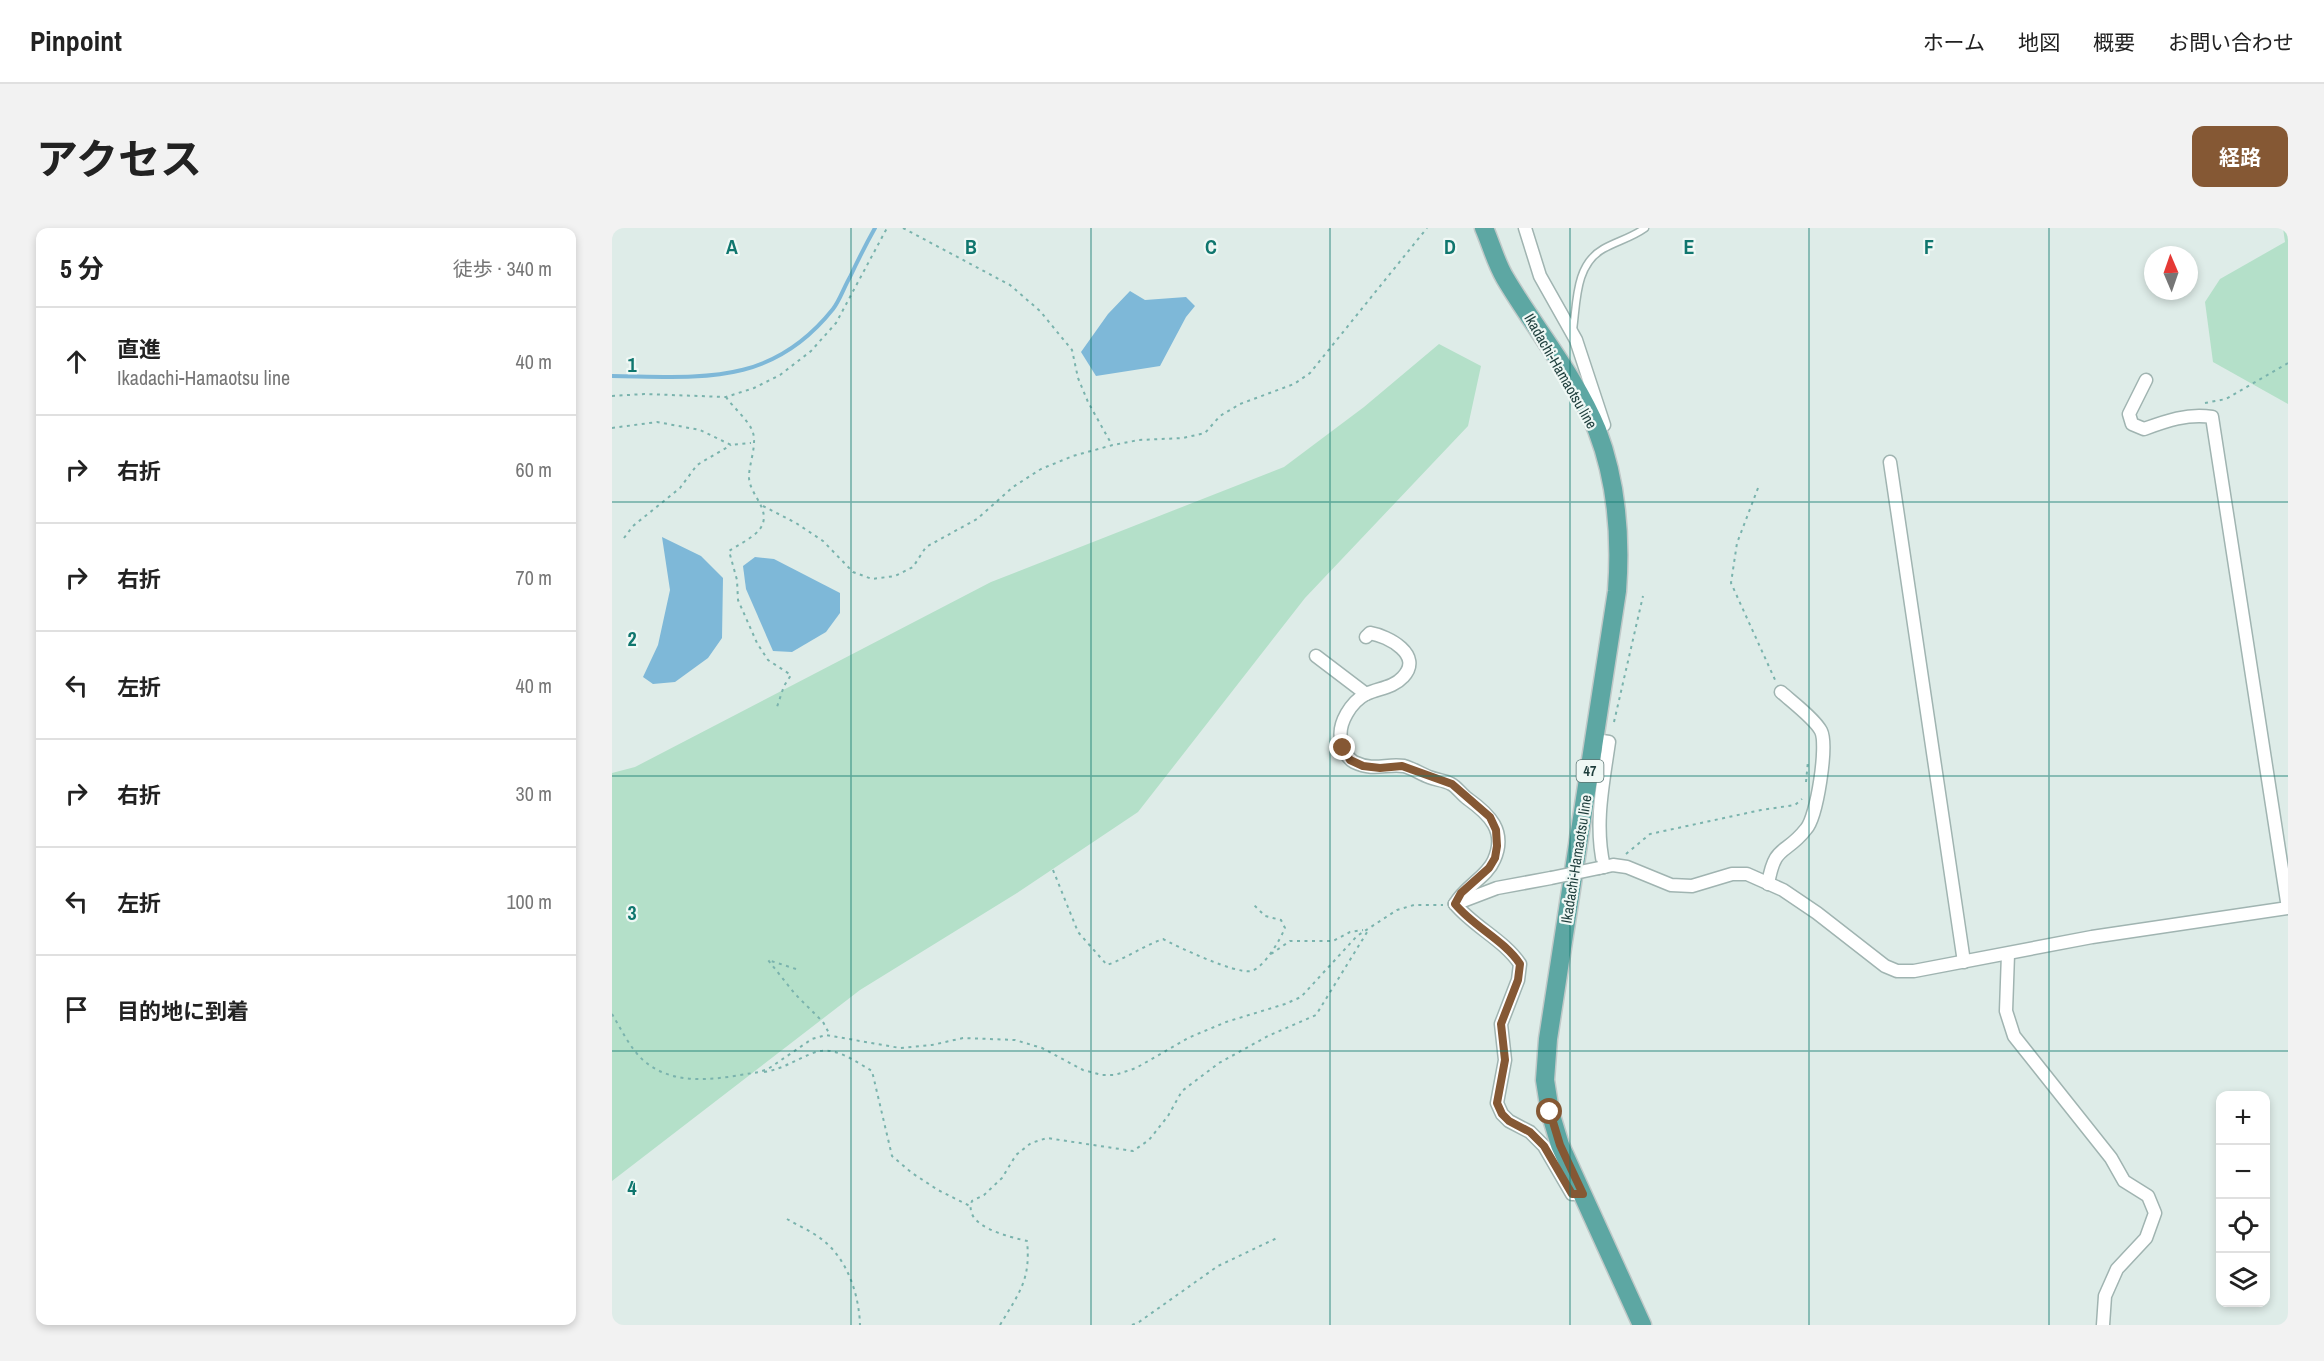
<!DOCTYPE html>
<html lang="ja">
<meta charset="utf-8">
<style>
:root{--surface:#fff;--page:#f2f2f2;--text:#222;--muted:#767676;--line:#e0e0e0;--accent:#855834}
body{margin:0;font-family:"Archivo Narrow","Noto Sans JP",sans-serif;background:var(--page);color:var(--text)}
.controls{position:absolute;right:18px;bottom:18px;display:grid;overflow:hidden;border-radius:12px;box-shadow:0 3px 9px #0003}
.controls button{width:54px;height:54px;display:grid;place-items:center;padding:0;border:0;border-bottom:2px solid var(--line);background:var(--surface);color:var(--text);font:30px sans-serif}
.compass{position:absolute;left:1532px;top:18px;width:54px;height:54px;border-radius:50%;background:var(--surface);box-shadow:0 3px 9px #0003;rotate:358deg}
.stop{position:absolute;width:18px;height:18px;margin:-14px;border:4px solid #855834;border-radius:50%;background:#fff}
.stop.end{background:#855834;border-color:#fff;box-shadow:0 2px 6px #0008}
.list{margin:0;padding:0;list-style:none}
h2{display:flex;justify-content:space-between;align-items:center;height:78px;margin:0;padding:0 24px;font-size:26px}
h2 small{font-size:20px;font-weight:400;color:var(--muted)}
.list li{display:grid;grid-template-columns:39px 1fr auto;gap:18px;align-items:center;box-sizing:border-box;height:108px;padding:0 24px;border-top:2px solid var(--line)}
.list b{display:block;font-size:22px;white-space:nowrap}
.list p{margin:0;font-size:20px;white-space:nowrap;color:var(--muted)}
.list em{font-size:20px;font-style:normal;color:var(--muted)}
.icon{flex:none;width:33px;height:33px;fill:none;stroke:currentColor;stroke-width:2;stroke-linecap:round;stroke-linejoin:round}
.map{position:relative;flex:none;width:1676px;height:1097px;overflow:hidden;border-radius:12px}
header{display:flex;align-items:center;gap:36px;box-sizing:border-box;height:84px;padding:0 30px;background:var(--surface);border-bottom:2px solid var(--line)}
header strong{font-size:28px}
nav{display:flex;gap:33px;margin-inline-start:auto;font-size:21px}
.intro{display:flex;align-items:center;justify-content:space-between;box-sizing:border-box;height:144px;padding:0 36px}
h1{margin:0;font-size:42px}
.button{padding:15px 27px;border-radius:12px;background:var(--accent);color:#fff;font-size:21px;font-weight:700}
main{display:flex;gap:36px;padding:0 36px}
aside{flex:1;background:var(--surface);border-radius:12px;box-shadow:0 3px 9px #0003}
.map>svg:first-child{display:block}
.green{fill:#b4e0c9}
.water{fill:#7eb8d8}
.lines{fill:none;stroke-linecap:round;stroke-linejoin:round}
.stream{stroke:#7eb8d8;stroke-width:4}
.lane-casing{stroke:#a0b4b1;stroke-width:9}
.street-casing{stroke:#a0b4b1;stroke-width:15}
.primary-casing{stroke:#c0c9c8;stroke-width:21}
.path{stroke:#7ab3ad;stroke-width:2;stroke-dasharray:3 4.5;stroke-linecap:butt}
.lane{stroke:#fff;stroke-width:6}
.street{stroke:#fff;stroke-width:12}
.primary{stroke:#5da7a3;stroke-width:18}
.street-bridge-casing{stroke:#a0b4b1;stroke-width:15;stroke-linecap:butt}
.street-bridge{stroke:#fff;stroke-width:12}
.route{stroke:#855834;stroke-width:8}
.grid{fill:none;stroke:#0f766e;stroke-width:1.5;stroke-opacity:0.55}
.labels{text-anchor:middle;dominant-baseline:central;stroke-width:4.5;stroke-linejoin:round;paint-order:stroke}
.shield{fill:#eff8f5;stroke:#5c7573;stroke-width:1.5}
.shield-label{font-size:14px;font-weight:bold;fill:#1d3d3b}
.street-label{font-size:15px;fill:#1d3d3b;stroke:#eff8f5}
.grid-label{font-size:20px;text-anchor:middle;font-weight:bold;fill:#0f766e;stroke:#eff8f5;stroke-width:4.5;stroke-linejoin:round;paint-order:stroke}
</style>
<header>
<strong>Pinpoint</strong>
<nav><a>ホーム</a><a>地図</a><a>概要</a><a>お問い合わせ</a></nav>
</header>
<div class="intro"><h1>アクセス</h1><a class="button">経路</a></div>
<main>
<aside>
<h2>5 分<small>徒歩 · 340 m</small></h2>
<ul class="list">
<li><svg class="icon" aria-label="ahead" viewBox="0 0 24 24"><path d="M12 20V5M6 11l6-6 6 6"/></svg><div><b>直進</b><p>Ikadachi-Hamaotsu line</p></div><em>40 m</em></li>
<li><svg class="icon" aria-label="right" viewBox="0 0 24 24"><path d="M7 20v-9h11M14 6l5 5-5 5"/></svg><div><b>右折</b></div><em>60 m</em></li>
<li><svg class="icon" aria-label="right" viewBox="0 0 24 24"><path d="M7 20v-9h11M14 6l5 5-5 5"/></svg><div><b>右折</b></div><em>70 m</em></li>
<li><svg class="icon" aria-label="left" viewBox="0 0 24 24"><path d="M17 20v-9H6M10 6l-5 5 5 5"/></svg><div><b>左折</b></div><em>40 m</em></li>
<li><svg class="icon" aria-label="right" viewBox="0 0 24 24"><path d="M7 20v-9h11M14 6l5 5-5 5"/></svg><div><b>右折</b></div><em>30 m</em></li>
<li><svg class="icon" aria-label="left" viewBox="0 0 24 24"><path d="M17 20v-9H6M10 6l-5 5 5 5"/></svg><div><b>左折</b></div><em>100 m</em></li>
<li><svg class="icon" aria-label="arrive" viewBox="0 0 24 24"><path d="M6 21V4h12l-3 4 3 4H6"/></svg><div><b>目的地に到着</b></div></li>
</ul>
</aside>
<div class="map">
<svg width="1676" height="1097" viewBox="0 0 1676 1097">
<rect width="100%" height="100%" fill="#deece8"/>
<!-- green -->
<g class="green">
<polygon points="1671,0 1676,0 1676,176 1601,134 1593,74 1608,51 1673,14"/>
<polygon points="827,116 869,138 856,198 693,370 526,584 405,665 248,762 0,953 0,545 23,539 379,354 672,239 752,179"/>
</g>
<!-- water -->
<g class="water">
<polygon points="518,63 533,72 574,69 583,78 574,89 548,138 484,148 469,124 496,86"/>
<polygon points="50,309 89,328 111,350 110,410 96,430 63,454 41,456 31,449 46,417 58,362"/>
<polygon points="143,329 162,331 228,365 228,385 214,404 180,424 161,423 134,361 131,338"/>
</g>
<g class="lines">
<!-- stream -->
<path class="stream" d="M 0,148 C 89,149 159,159 221,81 C 228,72 232,59 238,49 C 246,32 254,16 263,0"/>
<defs>
<path id="lane" d="M 961,102 C 965,74 963,37 991,21 C 1005,13 1019,10 1033,0"/>
<g id="street">
<polyline points="913,0 928,48 964,112 992,197 985,200"/>
<polyline points="1278,234 1352,734"/>
<path d="M 754,409 L 758,405 C 776,408 812,427 791,449 C 781,460 767,460 754,466 C 739,474 726,495 729,511 C 731,520 734,530 742,534 C 763,544 774,535 792,538 C 800,540 809,546 817,549 C 824,552 832,552 839,556 C 845,559 850,567 856,571 C 877,586 895,603 882,632 C 875,649 853,658 843,676"/>
<polyline points="704,428 754,466"/>
<path d="M 983,512 L 997,514 C 991,556 982,597 992,639"/>
<path d="M 987,640 L 1001,637 L 1015,639 L 1059,657 L 1080,658 L 1120,646 L 1135,646 L 1171,662 L 1205,685 L 1273,738 L 1285,743 L 1302,743 L 1480,709 L 1676,680 L 1600,189 C 1576,185 1554,193 1532,201 L 1520,196 L 1517,186 L 1534,152"/>
<path d="M 1156,656 C 1163,615 1173,628 1194,601 C 1205,589 1216,517 1209,503 C 1203,491 1179,473 1169,464"/>
<path d="M 843,676 C 862,699 892,712 908,736 L 906,752 L 889,796 L 893,832 L 885,875 L 890,886 L 897,893 L 918,904 L 932,918 L 960,966 L 971,966"/>
<polyline points="843,676 885,660 939,650"/>
<polyline points="1396,726 1394,783 1402,808 1499,930 1512,953 1536,968 1543,985 1534,1010 1505,1041 1493,1068 1491,1097"/>
</g>
<path id="primary" d="M 872,0 C 879,16 884,35 893,50 C 923,101 963,148 985,202 C 1005,254 1009,309 1005,363 L 936,811 L 933,852 L 938,884 L 948,917 L 1030,1097"/>
</defs>
<!-- lane casing -->
<use href="#lane" class="lane-casing"/>
<!-- street casing -->
<use href="#street" class="street-casing"/>
<!-- primary casing -->
<use href="#primary" class="primary-casing"/>
<!-- path -->
<g class="path">
<polyline points="291,0 398,57 428,83 460,122 466,150 476,174 500,217"/>
<polyline points="0,168 32,166 114,169 142,160 168,147 199,123 224,95 275,0"/>
<path d="M 114,169 C 121,179 135,191 140,202 C 146,215 137,235 137,249 C 137,267 161,282 148,301 C 141,310 126,317 117,323 L 125,352 L 126,372 L 145,415 L 156,432 L 179,447 L 172,458 L 164,482"/>
<polyline points="1593,175 1614,171 1676,135"/>
<polyline points="0,200 45,194 88,202 119,217 139,215"/>
<polyline points="1146,260 1125,315 1119,355 1164,454"/>
<polyline points="151,278 184,295 211,313 241,344 260,351 283,348 301,339 314,319 365,291 401,259 429,241 461,228 501,217 527,212 571,210 593,205 608,188 628,176 682,156 698,145 815,0"/>
<polyline points="12,310 21,298 68,260 85,237 119,217"/>
<polyline points="1002,494 1031,368"/>
<polyline points="1194,554 1196,533"/>
<polyline points="1014,626 1038,606 1149,582 1183,577 1190,571"/>
<path d="M 441,642 L 466,704 L 495,737 C 515,730 531,718 551,711 C 566,719 623,746 639,743 C 652,740 668,712 673,700 L 669,692 L 653,688 L 642,677"/>
<polyline points="659,726 678,713 721,713 738,704 751,702"/>
<polyline points="184,741 156,732 183,766 211,794 218,807"/>
<path d="M 0,786 C 9,801 18,820 31,832 C 64,861 109,850 147,844 L 156,841 L 200,811 L 214,807 L 288,820 L 320,817 L 351,810 L 403,812 L 430,820 L 471,842 L 490,847 L 503,847 L 524,840 L 576,810 L 614,794 L 673,776 L 689,769 L 745,708 L 785,682 L 802,677 L 831,677"/>
<path d="M 152,844 C 172,841 186,830 204,824 C 224,818 244,834 260,843 L 280,928 L 300,945 L 326,962 L 358,978"/>
<path d="M 175,991 C 187,998 201,1004 212,1013 C 236,1033 247,1067 248,1097"/>
<path d="M 388,1097 C 407,1065 419,1052 415,1013 C 399,1009 350,999 360,973 L 372,967 L 390,950 L 404,927 L 419,915 L 435,910 L 521,923 L 537,912 L 556,888 L 570,863 L 607,835 L 656,808 L 704,787 L 757,701"/>
<polyline points="520,1097 527,1094 606,1038 665,1010"/>
</g>
<!-- lane -->
<use href="#lane" class="lane"/>
<!-- street -->
<use href="#street" class="street"/>
<!-- primary -->
<use href="#primary" class="primary"/>
<defs>
<polyline id="street-bridge" points="939,650 987,640"/>
</defs>
<!-- street-bridge casing -->
<use href="#street-bridge" class="street-bridge-casing"/>
<!-- street-bridge -->
<use href="#street-bridge" class="street-bridge"/>
</g>
<g class="lines">
<!-- route -->
<path class="route" d="M 731,520 L 738,532 L 751,538 L 768,540 L 790,538 L 840,556 L 878,589 L 884,602 L 885,618 L 883,630 L 877,640 L 849,665 L 843,676 C 862,699 892,712 908,736 L 906,752 L 889,796 L 893,832 L 885,875 L 890,886 L 897,893 L 918,904 L 932,918 L 960,966 L 971,966 L 948,917 L 938,884"/>
</g>
<!-- grid -->
<path class="grid" d="M 239,0 L 239,1097M 479,0 L 479,1097M 718,0 L 718,1097M 958,0 L 958,1097M 1197,0 L 1197,1097M 1437,0 L 1437,1097M 0,274 L 1676,274M 0,548 L 1676,548M 0,823 L 1676,823"/>
<g class="labels">
<!-- shield labels -->
<rect class="shield" x="964.5" y="532" width="27" height="22" rx="4.5"/>
<g class="shield-label">
<text x="978" y="543">47</text>
</g>
<!-- street labels -->
<g class="street-label">
<text transform="translate(949 143) rotate(60)">Ikadachi-Hamaotsu line</text>
<text transform="translate(964 631) rotate(-81)">Ikadachi-Hamaotsu line</text>
</g>
</g>
<g class="grid-label">
<text x="120" y="26">A</text>
<text x="359" y="26">B</text>
<text x="599" y="26">C</text>
<text x="838" y="26">D</text>
<text x="1077" y="26">E</text>
<text x="1317" y="26">F</text>
<text x="20" y="144">1</text>
<text x="20" y="418">2</text>
<text x="20" y="692">3</text>
<text x="20" y="967">4</text>
</g>
</svg>
<div class="controls">
<button>+</button>
<button>−</button>
<button><svg class="icon" aria-label="locate" viewBox="0 0 24 24"><circle cx="12" cy="12" r="6"/><path d="M12 2v4M12 18v4M2 12h4M18 12h4"/></svg></button>
<button><svg class="icon" aria-label="layers" viewBox="0 0 24 24"><path d="M12 4l9 5-9 5-9-5zM3 14l9 5 9-5"/></svg></button>
</div>
<svg class="compass" viewBox="-18 -18 36 36"><path d="M0-13l5 13h-10z" fill="#e53935"/><path d="M0 13l5-13h-10z" fill="#767676"/></svg>
<div class="stop" style="left:938px;top:884px"></div>
<div class="stop end" style="left:731px;top:520px"></div>
</div>
</main>
